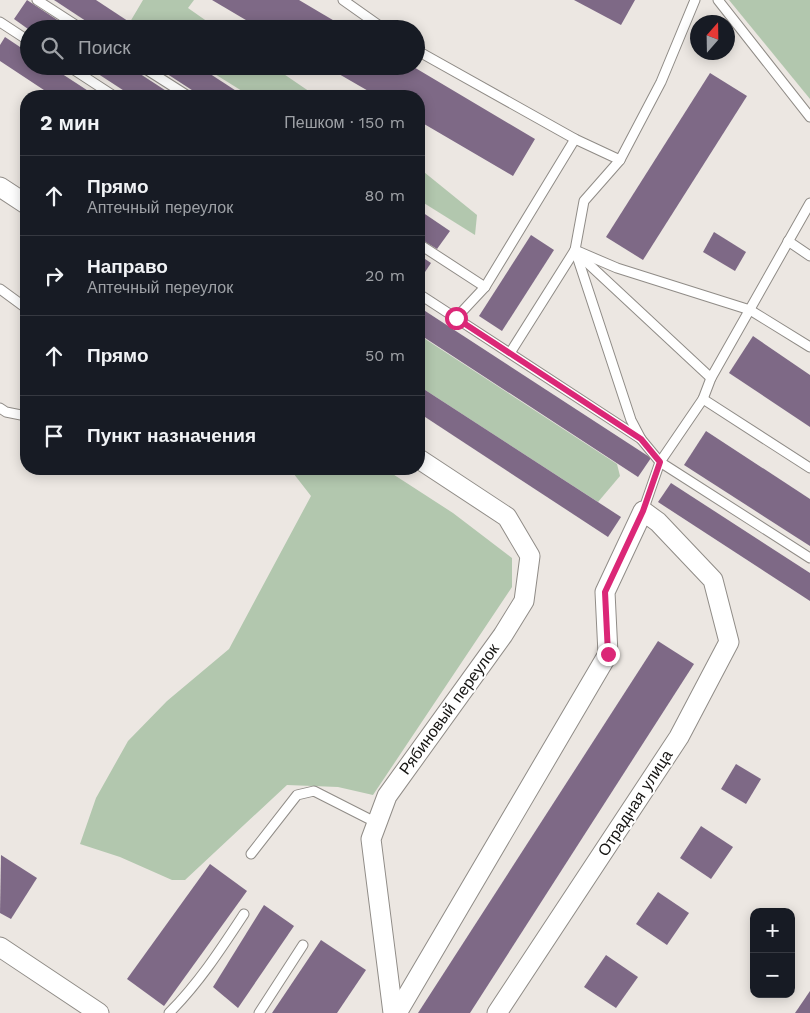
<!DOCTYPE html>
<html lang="ru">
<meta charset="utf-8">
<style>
:root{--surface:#171b24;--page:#20242c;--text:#f1f3f6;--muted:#9ea1a6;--line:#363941}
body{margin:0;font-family:"Work Sans",sans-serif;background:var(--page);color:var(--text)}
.controls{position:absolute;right:15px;bottom:15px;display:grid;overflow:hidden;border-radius:10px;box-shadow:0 2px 12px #0003}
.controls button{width:45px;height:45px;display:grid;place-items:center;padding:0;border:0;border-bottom:1px solid var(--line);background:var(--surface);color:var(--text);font:25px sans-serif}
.compass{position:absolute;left:690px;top:15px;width:45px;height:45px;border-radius:50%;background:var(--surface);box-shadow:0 2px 12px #0003;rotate:20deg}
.stop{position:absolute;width:15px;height:15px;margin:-11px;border:4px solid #db2777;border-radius:50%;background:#fff}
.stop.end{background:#db2777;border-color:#fff;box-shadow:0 1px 5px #0008}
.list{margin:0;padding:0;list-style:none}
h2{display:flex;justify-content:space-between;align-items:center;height:65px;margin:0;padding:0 20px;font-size:21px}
h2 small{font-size:16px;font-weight:400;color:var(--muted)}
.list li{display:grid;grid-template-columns:32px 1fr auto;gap:15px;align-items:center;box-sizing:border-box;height:80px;padding:0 20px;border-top:1px solid var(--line)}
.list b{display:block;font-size:19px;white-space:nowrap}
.list p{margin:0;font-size:16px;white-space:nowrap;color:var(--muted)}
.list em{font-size:16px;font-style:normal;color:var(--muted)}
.icon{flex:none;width:28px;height:28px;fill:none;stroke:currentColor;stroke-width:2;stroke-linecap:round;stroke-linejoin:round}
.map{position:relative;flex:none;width:810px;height:1013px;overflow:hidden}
.search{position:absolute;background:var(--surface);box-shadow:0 2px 12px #0003;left:20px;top:20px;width:405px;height:55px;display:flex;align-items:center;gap:12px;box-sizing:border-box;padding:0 18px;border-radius:28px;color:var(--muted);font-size:19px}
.panel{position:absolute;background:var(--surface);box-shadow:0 2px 12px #0003;left:20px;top:90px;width:405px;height:385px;border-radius:20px}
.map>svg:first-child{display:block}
.green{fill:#b2c7ae}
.building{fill:#7e6986}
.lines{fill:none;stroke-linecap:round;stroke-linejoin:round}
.service-casing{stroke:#908c87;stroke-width:11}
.minor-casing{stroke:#908c87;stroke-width:21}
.service{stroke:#fff;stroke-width:9}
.minor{stroke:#fff;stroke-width:19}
.route{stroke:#db2777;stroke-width:6}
.labels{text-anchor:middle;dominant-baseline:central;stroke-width:4;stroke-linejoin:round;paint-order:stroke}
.street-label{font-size:16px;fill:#151412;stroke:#fff}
</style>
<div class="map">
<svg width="810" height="1013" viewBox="0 0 810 1013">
<rect width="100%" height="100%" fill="#ece7e2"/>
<!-- green -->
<g class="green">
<polygon points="143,0 194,0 188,8 218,29 141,29 130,22"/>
<polygon points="729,0 810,0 810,99"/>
<polygon points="202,66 272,66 316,96 250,96"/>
<polygon points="419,168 477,215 475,235 419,200"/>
<polygon points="419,335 617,464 620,476 598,502 419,386"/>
<polygon points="290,469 385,469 453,513 512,558 512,587 373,795 338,787 287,785 185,880 172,880 120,857 80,844 96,798 128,741 167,701 229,649 311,496"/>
</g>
<!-- building -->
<g class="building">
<polygon points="27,0 71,29 28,29 14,19"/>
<polygon points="54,0 96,0 140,29 98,29"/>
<polygon points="212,0 299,0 348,29 261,29"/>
<polygon points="574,0 635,0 621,25"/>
<polygon points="5,37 29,53 29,66 50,66 96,96 53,96 0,61 0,45"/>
<polygon points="86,66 128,66 174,96 132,96"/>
<polygon points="155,66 198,66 244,96 201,96"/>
<polygon points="325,66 412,66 535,139 513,176 419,121 419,96 377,96"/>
<polygon points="710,73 747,96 643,260 606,237"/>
<polygon points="419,210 450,231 437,249 419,238"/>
<polygon points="714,232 746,252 735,271 703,252"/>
<polygon points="531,235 554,250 502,331 479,316"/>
<polygon points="419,255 431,263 419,281"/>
<polygon points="419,307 651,458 638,477 419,334"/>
<polygon points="753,336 810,375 810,427 729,373"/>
<polygon points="419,386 621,517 608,537 419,413"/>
<polygon points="706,431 810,499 810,546 684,465"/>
<polygon points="671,483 810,573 810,601 658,502"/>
<polygon points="658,641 694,664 470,1013 418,1013"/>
<polygon points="736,764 761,779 746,804 721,789"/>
<polygon points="701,826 733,847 711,879 680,858"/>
<polygon points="1,855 37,878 11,919 0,913"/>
<polygon points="210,864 247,891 164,1006 127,979"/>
<polygon points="658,892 689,913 667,945 636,924"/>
<polygon points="264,905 294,926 238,1008 213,987"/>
<polygon points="321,940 366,970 337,1013 272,1013"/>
<polygon points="606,955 638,977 616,1008 584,987"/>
<polygon points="810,991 810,1013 795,1013"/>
</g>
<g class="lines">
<defs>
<g id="service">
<polyline points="37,0 82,29"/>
<polyline points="343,0 384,29"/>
<polyline points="718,0 810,117"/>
<polyline points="0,22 29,41"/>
<polyline points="416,50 575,139 620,160"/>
<polyline points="68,66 114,96"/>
<polyline points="141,66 188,96"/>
<polyline points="810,203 711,378 703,399 660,462 810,558"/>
<polyline points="788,241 810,256"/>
<polyline points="419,244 485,287"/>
<polyline points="575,250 617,268 750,310 810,347"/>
<polyline points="580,256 711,378"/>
<polyline points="0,289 26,308"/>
<polyline points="419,294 641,439 660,462 643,511"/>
<polyline points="456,318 485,287 575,139"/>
<polyline points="510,353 575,250"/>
<polyline points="703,399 810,468"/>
<polyline points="0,408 6,412 26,416"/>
<polyline points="641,439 631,420 575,250 584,201 620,160 661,82 695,0"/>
<polyline points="251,854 297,795 314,791 377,823"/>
<path d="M 169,1013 C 199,983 221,949 244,914"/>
<polyline points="259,1013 303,945"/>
</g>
<g id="minor">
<polyline points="0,187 26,204"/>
<polyline points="0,947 99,1013"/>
<polyline points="393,1013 371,839 387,796 503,635 524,601 530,556 507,517 419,459"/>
<polyline points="397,1013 608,654 605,592 643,511 658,522 713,580 729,642 679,737 497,1013"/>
</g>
</defs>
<!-- service casing -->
<use href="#service" class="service-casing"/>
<!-- minor casing -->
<use href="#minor" class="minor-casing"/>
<!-- service -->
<use href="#service" class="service"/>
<!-- minor -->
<use href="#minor" class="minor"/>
</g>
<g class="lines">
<!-- route -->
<polyline class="route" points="456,318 641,439 660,462 643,511 605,592 608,654"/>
</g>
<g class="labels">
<!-- street labels -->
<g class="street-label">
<text transform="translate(449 709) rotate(-54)">Рябиновый переулок</text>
<text transform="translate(635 803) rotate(-57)">Отрадная улица</text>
</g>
</g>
</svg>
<div class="controls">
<button>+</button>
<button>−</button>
</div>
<svg class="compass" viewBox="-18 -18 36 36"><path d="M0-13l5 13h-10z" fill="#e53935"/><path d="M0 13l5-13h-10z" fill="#9ea1a6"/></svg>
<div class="stop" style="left:456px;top:318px"></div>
<div class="stop end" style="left:608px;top:654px"></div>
<div class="search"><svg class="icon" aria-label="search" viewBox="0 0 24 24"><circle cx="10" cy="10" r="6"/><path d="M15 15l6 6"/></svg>Поиск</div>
<section class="panel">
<h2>2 мин<small>Пешком · 150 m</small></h2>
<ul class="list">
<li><svg class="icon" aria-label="ahead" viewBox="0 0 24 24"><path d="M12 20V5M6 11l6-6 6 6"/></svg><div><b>Прямо</b><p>Аптечный переулок</p></div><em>80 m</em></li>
<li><svg class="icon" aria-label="right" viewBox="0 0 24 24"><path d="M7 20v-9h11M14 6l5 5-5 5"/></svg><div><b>Направо</b><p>Аптечный переулок</p></div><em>20 m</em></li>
<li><svg class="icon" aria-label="ahead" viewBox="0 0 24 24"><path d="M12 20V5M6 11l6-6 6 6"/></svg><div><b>Прямо</b></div><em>50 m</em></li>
<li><svg class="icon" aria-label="arrive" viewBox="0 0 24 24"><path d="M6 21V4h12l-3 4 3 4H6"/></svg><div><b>Пункт назначения</b></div></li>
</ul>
</section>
</div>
